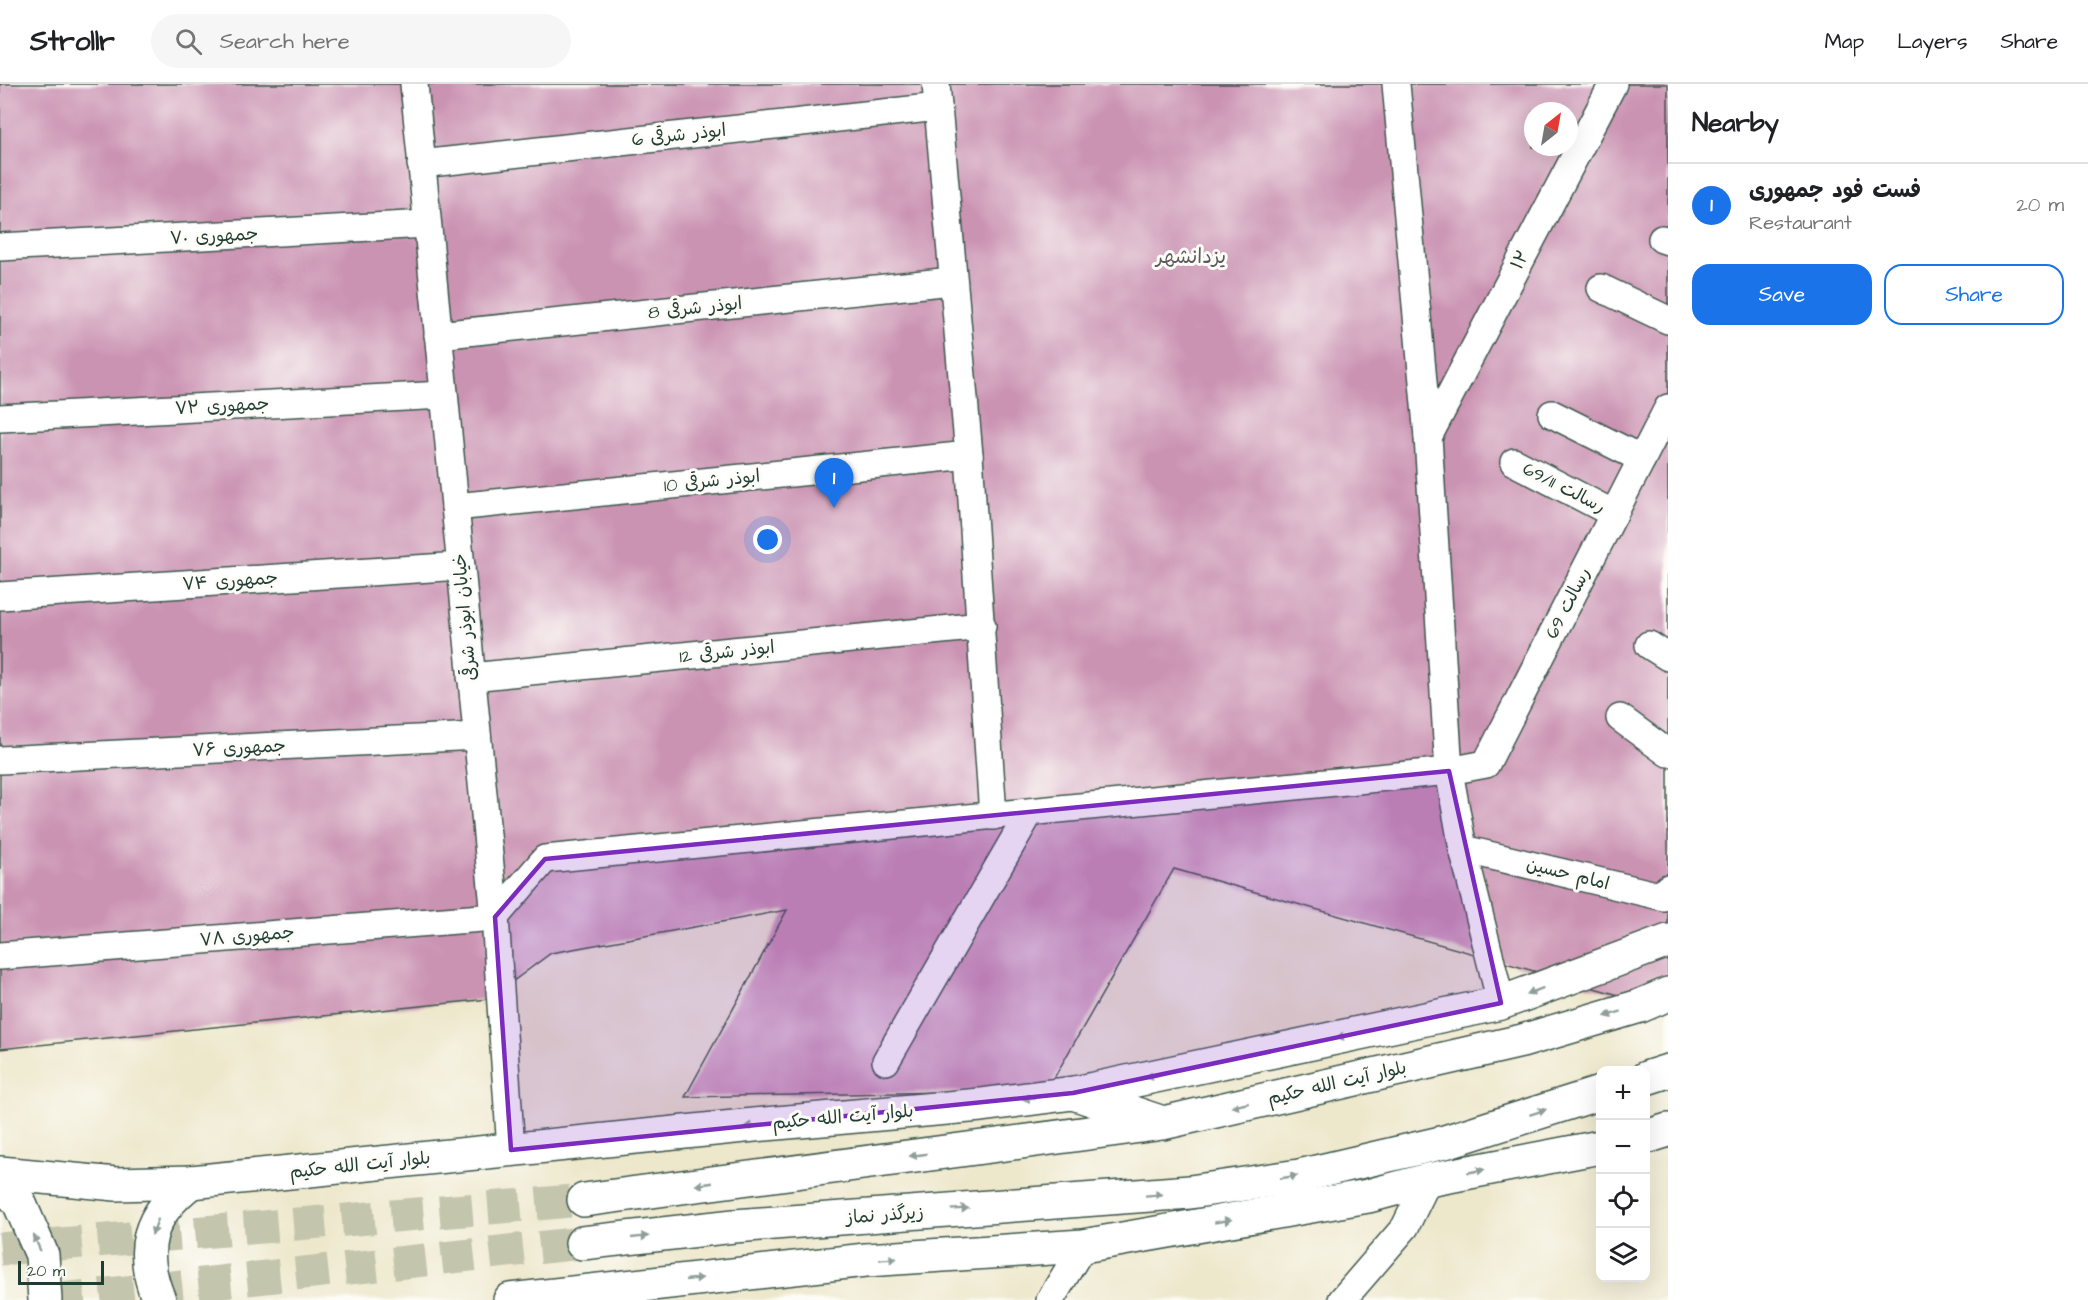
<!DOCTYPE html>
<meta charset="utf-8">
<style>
:root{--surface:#fff;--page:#f6f6f6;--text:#202124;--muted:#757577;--line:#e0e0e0;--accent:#1a73e8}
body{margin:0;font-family:"Architects Daughter","Playpen Sans Arabic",sans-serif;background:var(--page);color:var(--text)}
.controls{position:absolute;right:18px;bottom:18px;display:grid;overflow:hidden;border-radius:12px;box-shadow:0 6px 24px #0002}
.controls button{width:54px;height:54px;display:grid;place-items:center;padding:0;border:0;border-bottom:2px solid var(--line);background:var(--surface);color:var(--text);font:30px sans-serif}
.compass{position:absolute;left:1524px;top:18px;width:54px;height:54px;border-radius:50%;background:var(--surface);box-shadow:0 6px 24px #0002;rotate:31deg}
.scale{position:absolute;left:18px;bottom:15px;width:86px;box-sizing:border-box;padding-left:6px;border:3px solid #1f3d34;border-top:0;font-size:16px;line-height:21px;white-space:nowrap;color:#1f3d34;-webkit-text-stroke:4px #fdfcf7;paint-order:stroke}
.you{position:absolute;left:768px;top:456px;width:21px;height:21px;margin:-15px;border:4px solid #fff;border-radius:50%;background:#1a73e8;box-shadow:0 0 0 9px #1a73e833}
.badge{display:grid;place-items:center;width:39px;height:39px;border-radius:50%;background:var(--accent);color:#fff;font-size:20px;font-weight:700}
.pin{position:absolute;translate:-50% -50px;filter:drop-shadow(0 2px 3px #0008)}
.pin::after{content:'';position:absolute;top:32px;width:21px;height:18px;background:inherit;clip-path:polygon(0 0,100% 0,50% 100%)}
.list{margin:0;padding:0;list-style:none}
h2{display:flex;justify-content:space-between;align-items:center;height:78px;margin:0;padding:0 24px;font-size:26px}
h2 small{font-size:20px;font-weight:400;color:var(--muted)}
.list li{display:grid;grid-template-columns:39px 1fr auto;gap:18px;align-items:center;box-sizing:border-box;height:84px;padding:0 24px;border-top:2px solid var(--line)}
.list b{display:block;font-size:22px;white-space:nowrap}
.list p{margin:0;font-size:20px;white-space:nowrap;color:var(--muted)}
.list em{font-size:20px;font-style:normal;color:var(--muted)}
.actions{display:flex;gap:12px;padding:18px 24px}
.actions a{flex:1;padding:14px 0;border:2px solid var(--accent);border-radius:18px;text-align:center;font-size:21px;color:var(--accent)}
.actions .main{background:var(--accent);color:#fff}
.icon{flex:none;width:33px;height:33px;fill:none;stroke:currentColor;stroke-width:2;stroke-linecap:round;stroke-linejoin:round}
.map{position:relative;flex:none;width:1668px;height:1216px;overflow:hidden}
header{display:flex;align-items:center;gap:36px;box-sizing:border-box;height:84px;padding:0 30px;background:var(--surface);border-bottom:2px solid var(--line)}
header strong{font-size:28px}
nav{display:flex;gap:33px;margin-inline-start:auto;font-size:21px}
.search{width:420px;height:54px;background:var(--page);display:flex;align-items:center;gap:15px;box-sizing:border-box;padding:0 21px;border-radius:33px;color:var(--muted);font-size:22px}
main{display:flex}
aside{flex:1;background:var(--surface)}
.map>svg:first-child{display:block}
.building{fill:#ca93b2;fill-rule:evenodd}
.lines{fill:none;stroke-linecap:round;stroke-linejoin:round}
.primary-tunnel{stroke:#c4c5ad;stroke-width:33;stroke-dasharray:33 16;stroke-linecap:butt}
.street-casing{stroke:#3e564b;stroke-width:30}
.primary-casing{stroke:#3e564b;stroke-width:36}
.street{stroke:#fff;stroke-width:27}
.primary{stroke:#fff;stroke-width:33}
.oneway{fill:#8f9e9a}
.marked{fill:#7b2cbf;fill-opacity:0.2;stroke:#7b2cbf;stroke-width:4.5;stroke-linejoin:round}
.labels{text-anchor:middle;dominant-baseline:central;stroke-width:6;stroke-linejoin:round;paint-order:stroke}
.street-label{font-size:18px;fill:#1f3d34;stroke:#fdfcf7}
.neighbourhood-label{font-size:20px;fill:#5b5b60;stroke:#fdfcf7}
</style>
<header>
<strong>Strollr</strong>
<div class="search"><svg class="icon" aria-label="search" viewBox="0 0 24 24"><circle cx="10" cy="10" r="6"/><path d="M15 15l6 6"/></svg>Search here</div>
<nav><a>Map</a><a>Layers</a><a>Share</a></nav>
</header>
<main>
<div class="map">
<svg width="1668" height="1216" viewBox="0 0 1668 1216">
<rect width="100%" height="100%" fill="#fdfcf7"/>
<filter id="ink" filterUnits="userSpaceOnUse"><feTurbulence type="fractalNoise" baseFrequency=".0167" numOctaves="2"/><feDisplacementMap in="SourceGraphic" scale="12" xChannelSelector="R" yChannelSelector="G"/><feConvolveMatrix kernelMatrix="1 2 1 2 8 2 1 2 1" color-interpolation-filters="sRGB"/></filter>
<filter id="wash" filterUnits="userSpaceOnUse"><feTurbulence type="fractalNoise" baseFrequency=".008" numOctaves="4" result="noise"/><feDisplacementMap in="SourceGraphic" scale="24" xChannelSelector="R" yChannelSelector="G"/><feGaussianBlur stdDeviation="1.35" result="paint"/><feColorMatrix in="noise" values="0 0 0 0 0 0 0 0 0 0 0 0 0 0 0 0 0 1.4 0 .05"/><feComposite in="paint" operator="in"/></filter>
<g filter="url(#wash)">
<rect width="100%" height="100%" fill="#ede7cb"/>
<g id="blocks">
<!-- building -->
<path class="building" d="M 0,0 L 1668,0 L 1668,925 L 1174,785 L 1047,1006 L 685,1013 L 787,826 L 551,869 L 489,915 L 0,965 ZM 1533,27 L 1569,27 L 1569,63 L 1533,63 Z"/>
</g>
</g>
<g filter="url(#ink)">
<use href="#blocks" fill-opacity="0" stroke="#3e564b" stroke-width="1.5"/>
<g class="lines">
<!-- primary-tunnel -->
<g class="primary-tunnel">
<polyline points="0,1165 584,1116"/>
<polyline points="52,1216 582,1159"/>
</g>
<defs>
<g id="street">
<polyline points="414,0 495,833 511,1066"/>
<polyline points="936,0 969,371 993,732"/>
<polyline points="421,80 938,23"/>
<polyline points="1662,155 1668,157"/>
<polyline points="0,163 427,140"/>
<polyline points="1601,204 1668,236"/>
<polyline points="438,251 952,197"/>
<polyline points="1552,330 1642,375"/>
<polyline points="0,334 444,311"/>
<polyline points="1428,353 1613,0"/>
<polyline points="1514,378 1614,430"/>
<polyline points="455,423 969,371"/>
<polyline points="0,512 461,482"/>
<polyline points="1649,561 1668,573"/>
<polyline points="471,593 982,542"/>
<polyline points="1620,634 1668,669"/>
<polyline points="0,676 477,652"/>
<polyline points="1463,765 1664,813 1668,804"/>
<polyline points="495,833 545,775 1449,687 1428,353 1396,0"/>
<polyline points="0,872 495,833"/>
<polyline points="1501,919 1463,765 1449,687 1486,680 1668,324"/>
<polyline points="886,977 1030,728"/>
<polyline points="1050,1216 1083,1162"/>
<polyline points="1342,1216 1405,1143 1428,1096"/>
</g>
<g id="primary">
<polyline points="1646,994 1668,987"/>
<polyline points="1075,1009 1501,919 1668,857"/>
<polyline points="1646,1053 1668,1046"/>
<polyline points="0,1089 116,1100 191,1098 754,1041 981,1021 1073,1009 1163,1039 1522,957 1640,922 1668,910"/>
<polyline points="0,1097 19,1118 42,1171 45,1216"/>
<polyline points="584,1116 1156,1040"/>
<polyline points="582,1159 734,1142 1190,1108 1299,1092 1445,1058 1600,1009"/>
<path d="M 159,1216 C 138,1166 148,1131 191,1098"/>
<polyline points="510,1216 866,1176 1083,1162 1368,1112 1428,1096 1600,1063"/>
</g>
</defs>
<!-- street casing -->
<use href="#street" class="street-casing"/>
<!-- primary casing -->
<use href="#primary" class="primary-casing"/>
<!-- street -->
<use href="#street" class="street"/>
<!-- primary -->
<use href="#primary" class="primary"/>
</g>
<!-- one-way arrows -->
<defs><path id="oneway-solid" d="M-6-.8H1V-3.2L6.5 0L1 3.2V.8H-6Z" transform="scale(1.5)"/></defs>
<g class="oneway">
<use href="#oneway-solid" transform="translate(1535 907) rotate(159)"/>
<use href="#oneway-solid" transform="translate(1613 930) rotate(163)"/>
<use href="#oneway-solid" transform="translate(1345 952) rotate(168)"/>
<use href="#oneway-solid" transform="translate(1154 992) rotate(168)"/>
<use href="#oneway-solid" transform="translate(1031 1014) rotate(173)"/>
<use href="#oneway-solid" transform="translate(1240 1021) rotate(167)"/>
<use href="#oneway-solid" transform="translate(1538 1028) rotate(-18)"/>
<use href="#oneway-solid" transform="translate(753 1042) rotate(175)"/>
<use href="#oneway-solid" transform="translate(918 1071) rotate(172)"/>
<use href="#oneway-solid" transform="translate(1476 1087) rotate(-11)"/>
<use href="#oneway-solid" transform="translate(1289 1093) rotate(-9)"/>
<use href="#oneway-solid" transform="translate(704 1100) rotate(172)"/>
<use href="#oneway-solid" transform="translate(1154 1111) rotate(-4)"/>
<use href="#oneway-solid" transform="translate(960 1125) rotate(-4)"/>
<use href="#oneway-solid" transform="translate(1223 1137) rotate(-10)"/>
<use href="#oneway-solid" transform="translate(155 1143) rotate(111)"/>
<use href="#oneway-solid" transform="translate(640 1153) rotate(-6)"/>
<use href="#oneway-solid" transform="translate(37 1159) rotate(-114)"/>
<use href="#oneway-solid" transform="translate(888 1175) rotate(-4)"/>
<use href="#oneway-solid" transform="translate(694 1195) rotate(-6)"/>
</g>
</g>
<!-- marked area -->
<path class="marked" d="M 1449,687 L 1501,919 L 1073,1009 L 511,1066 L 495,833 L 545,775 Z"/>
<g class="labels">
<!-- street labels -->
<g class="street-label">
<text transform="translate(679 51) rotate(-6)">ابوذر شرقی 6</text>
<text transform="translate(214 152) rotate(-3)">جمهوری ۷۰</text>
<text transform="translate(1520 176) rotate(-62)">۱۲</text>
<text transform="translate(695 224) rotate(-6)">ابوذر شرقی 8</text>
<text transform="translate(222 322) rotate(-3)">جمهوری ۷۲</text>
<text transform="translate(712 397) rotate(-6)">ابوذر شرقی 10</text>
<text transform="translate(1564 404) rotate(27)">رسالت 69/11</text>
<text transform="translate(230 497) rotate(-4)">جمهوری ۷۴</text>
<text transform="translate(1568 519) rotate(-63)">رسالت 69</text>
<text transform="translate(465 533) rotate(-95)">خیابان ابوذر شرقی</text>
<text transform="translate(727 568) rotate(-6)">ابوذر شرقی 12</text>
<text transform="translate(239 664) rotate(-3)">جمهوری ۷۶</text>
<text transform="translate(1568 790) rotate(14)">امام حسین</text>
<text transform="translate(247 852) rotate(-5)">جمهوری ۷۸</text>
<text transform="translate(1337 999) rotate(-13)">بلوار آیت الله حکیم</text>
<text transform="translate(843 1033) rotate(-5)">بلوار آیت الله حکیم</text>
<text transform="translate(360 1081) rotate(-6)">بلوار آیت الله حکیم</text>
<text transform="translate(885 1131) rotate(-4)">زیرگذر نماز</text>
</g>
<!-- neighbourhood labels -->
<g class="neighbourhood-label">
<text x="1191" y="173">یزدانشهر</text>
</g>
</g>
</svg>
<div class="controls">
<button>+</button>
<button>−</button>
<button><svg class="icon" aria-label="locate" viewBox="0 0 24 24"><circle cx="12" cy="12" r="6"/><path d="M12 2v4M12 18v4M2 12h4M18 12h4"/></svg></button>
<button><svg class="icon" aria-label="layers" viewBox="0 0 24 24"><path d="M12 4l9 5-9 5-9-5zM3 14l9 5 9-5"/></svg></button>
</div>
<svg class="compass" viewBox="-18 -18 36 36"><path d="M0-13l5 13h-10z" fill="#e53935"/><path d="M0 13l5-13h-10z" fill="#757577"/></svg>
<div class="scale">20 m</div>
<div class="you"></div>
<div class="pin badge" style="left:834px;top:424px">1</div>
</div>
<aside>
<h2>Nearby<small></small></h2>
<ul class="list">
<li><span class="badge">1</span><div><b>فست فود جمهوری</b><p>Restaurant</p></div><em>20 m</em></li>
</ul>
<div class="actions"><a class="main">Save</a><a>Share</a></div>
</aside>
</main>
